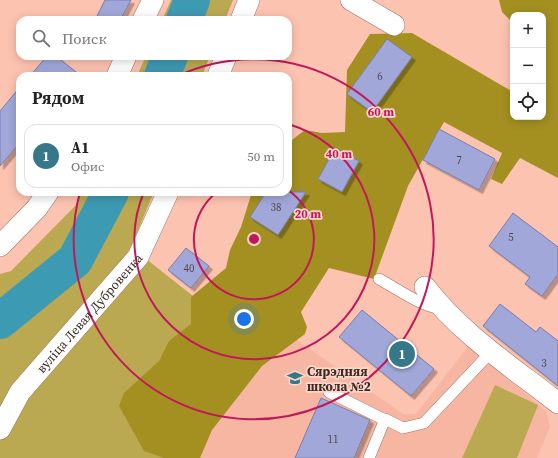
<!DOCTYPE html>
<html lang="ru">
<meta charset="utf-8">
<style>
:root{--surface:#fff;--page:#f2f2f2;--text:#222;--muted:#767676;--line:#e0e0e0;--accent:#36788a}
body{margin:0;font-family:"Source Serif 4",serif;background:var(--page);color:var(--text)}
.controls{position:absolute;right:12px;top:12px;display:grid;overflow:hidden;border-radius:8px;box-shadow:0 2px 10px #0003}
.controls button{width:36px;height:36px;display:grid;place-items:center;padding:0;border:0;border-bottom:1px solid var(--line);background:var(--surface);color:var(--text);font:20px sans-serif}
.you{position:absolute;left:244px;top:319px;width:14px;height:14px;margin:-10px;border:3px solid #fff;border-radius:50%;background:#1a73e8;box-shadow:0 0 0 6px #1a73e833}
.badge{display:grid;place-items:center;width:26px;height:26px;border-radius:50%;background:var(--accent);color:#fff;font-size:13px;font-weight:700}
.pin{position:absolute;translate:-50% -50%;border:2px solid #fff;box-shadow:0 1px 4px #0006}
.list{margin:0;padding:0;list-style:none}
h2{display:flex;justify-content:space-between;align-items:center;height:52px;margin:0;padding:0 16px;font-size:17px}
h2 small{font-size:13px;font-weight:400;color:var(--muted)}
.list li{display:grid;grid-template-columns:26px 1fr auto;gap:12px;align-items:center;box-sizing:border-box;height:64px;margin:0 8px 8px;padding:0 8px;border:1px solid var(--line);border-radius:12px}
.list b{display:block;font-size:15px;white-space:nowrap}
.list p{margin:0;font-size:13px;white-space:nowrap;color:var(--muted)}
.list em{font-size:13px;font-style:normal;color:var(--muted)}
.icon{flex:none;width:22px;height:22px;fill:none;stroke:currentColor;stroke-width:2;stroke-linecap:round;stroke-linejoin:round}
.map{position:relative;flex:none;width:558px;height:458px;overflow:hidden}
.search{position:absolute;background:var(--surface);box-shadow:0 2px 10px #0003;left:16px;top:16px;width:276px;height:44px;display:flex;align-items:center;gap:10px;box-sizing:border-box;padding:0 14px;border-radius:12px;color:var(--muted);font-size:15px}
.panel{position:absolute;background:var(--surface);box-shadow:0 2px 10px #0003;left:16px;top:72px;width:276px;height:124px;border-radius:12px}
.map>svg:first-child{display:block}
.built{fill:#f7b6a1}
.green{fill:#baa951}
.forest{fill:#a49021}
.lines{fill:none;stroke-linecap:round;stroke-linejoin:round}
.river{stroke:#3d9ab3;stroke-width:36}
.building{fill:#a1a8d9;stroke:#777eac;filter:url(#shadow)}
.service-casing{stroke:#a4705f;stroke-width:12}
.minor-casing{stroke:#a4705f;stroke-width:22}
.service{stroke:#fff;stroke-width:11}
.minor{stroke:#fff;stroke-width:21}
.ring{fill:none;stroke:#c2185b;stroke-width:2}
.labels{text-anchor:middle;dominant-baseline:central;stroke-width:3.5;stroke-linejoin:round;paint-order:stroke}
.number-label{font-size:11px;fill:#56474e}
.street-label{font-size:13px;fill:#3d2720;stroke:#fad6cb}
.poi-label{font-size:13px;font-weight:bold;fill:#3d2720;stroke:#fad6cb;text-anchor:start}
.centre{fill:#c2185b;stroke:#fad6cb;stroke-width:2}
.ring-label{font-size:12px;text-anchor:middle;font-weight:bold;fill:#c2185b;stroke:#fad6cb;stroke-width:3.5;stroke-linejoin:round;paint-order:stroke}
</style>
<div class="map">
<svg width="558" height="458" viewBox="0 0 558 458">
<defs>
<filter id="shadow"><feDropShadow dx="3.5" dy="3.5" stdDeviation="0" flood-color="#0004"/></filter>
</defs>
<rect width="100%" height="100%" fill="#fdc3b1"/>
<!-- built -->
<polygon class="built" points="284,331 403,414 416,414 469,345 546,411 550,427 537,458 166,458"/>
<!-- green -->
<g class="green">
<polygon points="171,0 233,0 225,20 162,20"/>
<polygon points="146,56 210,56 202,76 137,76"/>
<polygon points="77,192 154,192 131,247 264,352 166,458 0,458 0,274 11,271 79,202"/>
<polygon points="495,385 538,405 517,458 462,458"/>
</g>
<!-- forest -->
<polygon class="forest" points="499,0 558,0 558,178 520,158 502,184 491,179 502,153 444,122 408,186 374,279 329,268 301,312 307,327 305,334 262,366 212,430 200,458 164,458 144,451 119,406 124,393 159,361 169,341 191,324 191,297 226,268 230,250 241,227 252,192 288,192 288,143 305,130 322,133 345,132 347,70 370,34 412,33 513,92 513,117 543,117 543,72 545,69 543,64 543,15 513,15 513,23 502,12"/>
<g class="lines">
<!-- river -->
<g class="river">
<polyline points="184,20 192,0"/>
<polyline points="162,76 170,56"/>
<polyline points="0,321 75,260 111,192"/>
</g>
</g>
<!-- building -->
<g class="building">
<polygon points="105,0 131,0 120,20 95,20"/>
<polygon points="387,39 412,57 372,112 347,94"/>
<polygon points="47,56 56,56 81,76 30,76"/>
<polygon points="20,87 20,143 0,166 0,111"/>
<polygon points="439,129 495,159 479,190 423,160"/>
<polygon points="335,148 359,161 342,192 318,179"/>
<polygon points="266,192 306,192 278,235 250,217"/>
<polygon points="513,213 558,247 558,274 542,296 525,284 530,277 489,246"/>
<polygon points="186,248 209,266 191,288 168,270"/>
<polygon points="500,304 536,332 540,327 558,341 558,386 483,326"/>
<polygon points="362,310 434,369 411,396 339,337"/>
<polygon points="321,398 370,420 354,458 295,458"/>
</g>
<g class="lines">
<defs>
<g id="service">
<path d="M 379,279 C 399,290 419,305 441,309"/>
<polyline points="329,392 385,420"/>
<polyline points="369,458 385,419 403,428 424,423 491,352"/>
</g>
<g id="minor">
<polyline points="351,0 394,25"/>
<polyline points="143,20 153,0"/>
<polyline points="241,20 249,0"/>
<polyline points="117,76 126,56"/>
<polyline points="218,76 226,56"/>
<polyline points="0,246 37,208 48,192"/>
<path d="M 425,287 C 461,334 512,367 558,403"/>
<path id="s1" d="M 0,429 L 20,392 L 138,257 L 168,192"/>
</g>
</defs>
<!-- service casing -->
<use href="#service" class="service-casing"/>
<!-- minor casing -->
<use href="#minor" class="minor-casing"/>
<!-- service -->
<use href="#service" class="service"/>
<!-- minor -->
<use href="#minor" class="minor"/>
</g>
<!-- distance rings -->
<g class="ring">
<path d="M288 190A60 60 0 1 1 217 192"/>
<path d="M288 124A120 120 0 1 1 144 192"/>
<path d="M178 76A180 180 0 1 1 80 192"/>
</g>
<!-- icons -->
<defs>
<symbol id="school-bare" viewBox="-9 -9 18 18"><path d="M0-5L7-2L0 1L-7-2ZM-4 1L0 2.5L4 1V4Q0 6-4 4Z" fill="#36788a" stroke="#fad6cb" stroke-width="2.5" paint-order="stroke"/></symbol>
</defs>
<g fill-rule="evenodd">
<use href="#school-bare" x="284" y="367" width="22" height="22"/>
</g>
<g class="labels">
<!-- number labels -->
<g class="number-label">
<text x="380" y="76">6</text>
<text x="459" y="160">7</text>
<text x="276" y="207">38</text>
<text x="511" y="237">5</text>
<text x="189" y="268">40</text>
<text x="544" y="363">3</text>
<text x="333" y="439">11</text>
</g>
<!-- street labels -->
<g class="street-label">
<text stroke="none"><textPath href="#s1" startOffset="147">вуліца Левая Дубровенка</textPath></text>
</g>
<!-- poi labels -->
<g class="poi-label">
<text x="307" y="371">Сярэдняя<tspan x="307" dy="15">школа №2</tspan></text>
</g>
</g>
<circle cx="254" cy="239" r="6" class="centre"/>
<g class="ring-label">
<text x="381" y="116">60 m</text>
<text x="339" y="158">40 m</text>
<text x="308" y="218">20 m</text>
</g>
</svg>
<div class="controls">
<button>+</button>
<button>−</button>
<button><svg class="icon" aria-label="locate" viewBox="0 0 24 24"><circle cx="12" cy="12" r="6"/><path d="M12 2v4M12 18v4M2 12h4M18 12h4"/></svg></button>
</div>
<div class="you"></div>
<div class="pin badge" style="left:402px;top:354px">1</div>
<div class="search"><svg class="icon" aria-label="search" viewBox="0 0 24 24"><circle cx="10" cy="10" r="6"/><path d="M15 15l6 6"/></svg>Поиск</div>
<section class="panel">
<h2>Рядом<small></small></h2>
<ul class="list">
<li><span class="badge">1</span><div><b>A1</b><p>Офис</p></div><em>50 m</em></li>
</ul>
</section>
</div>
